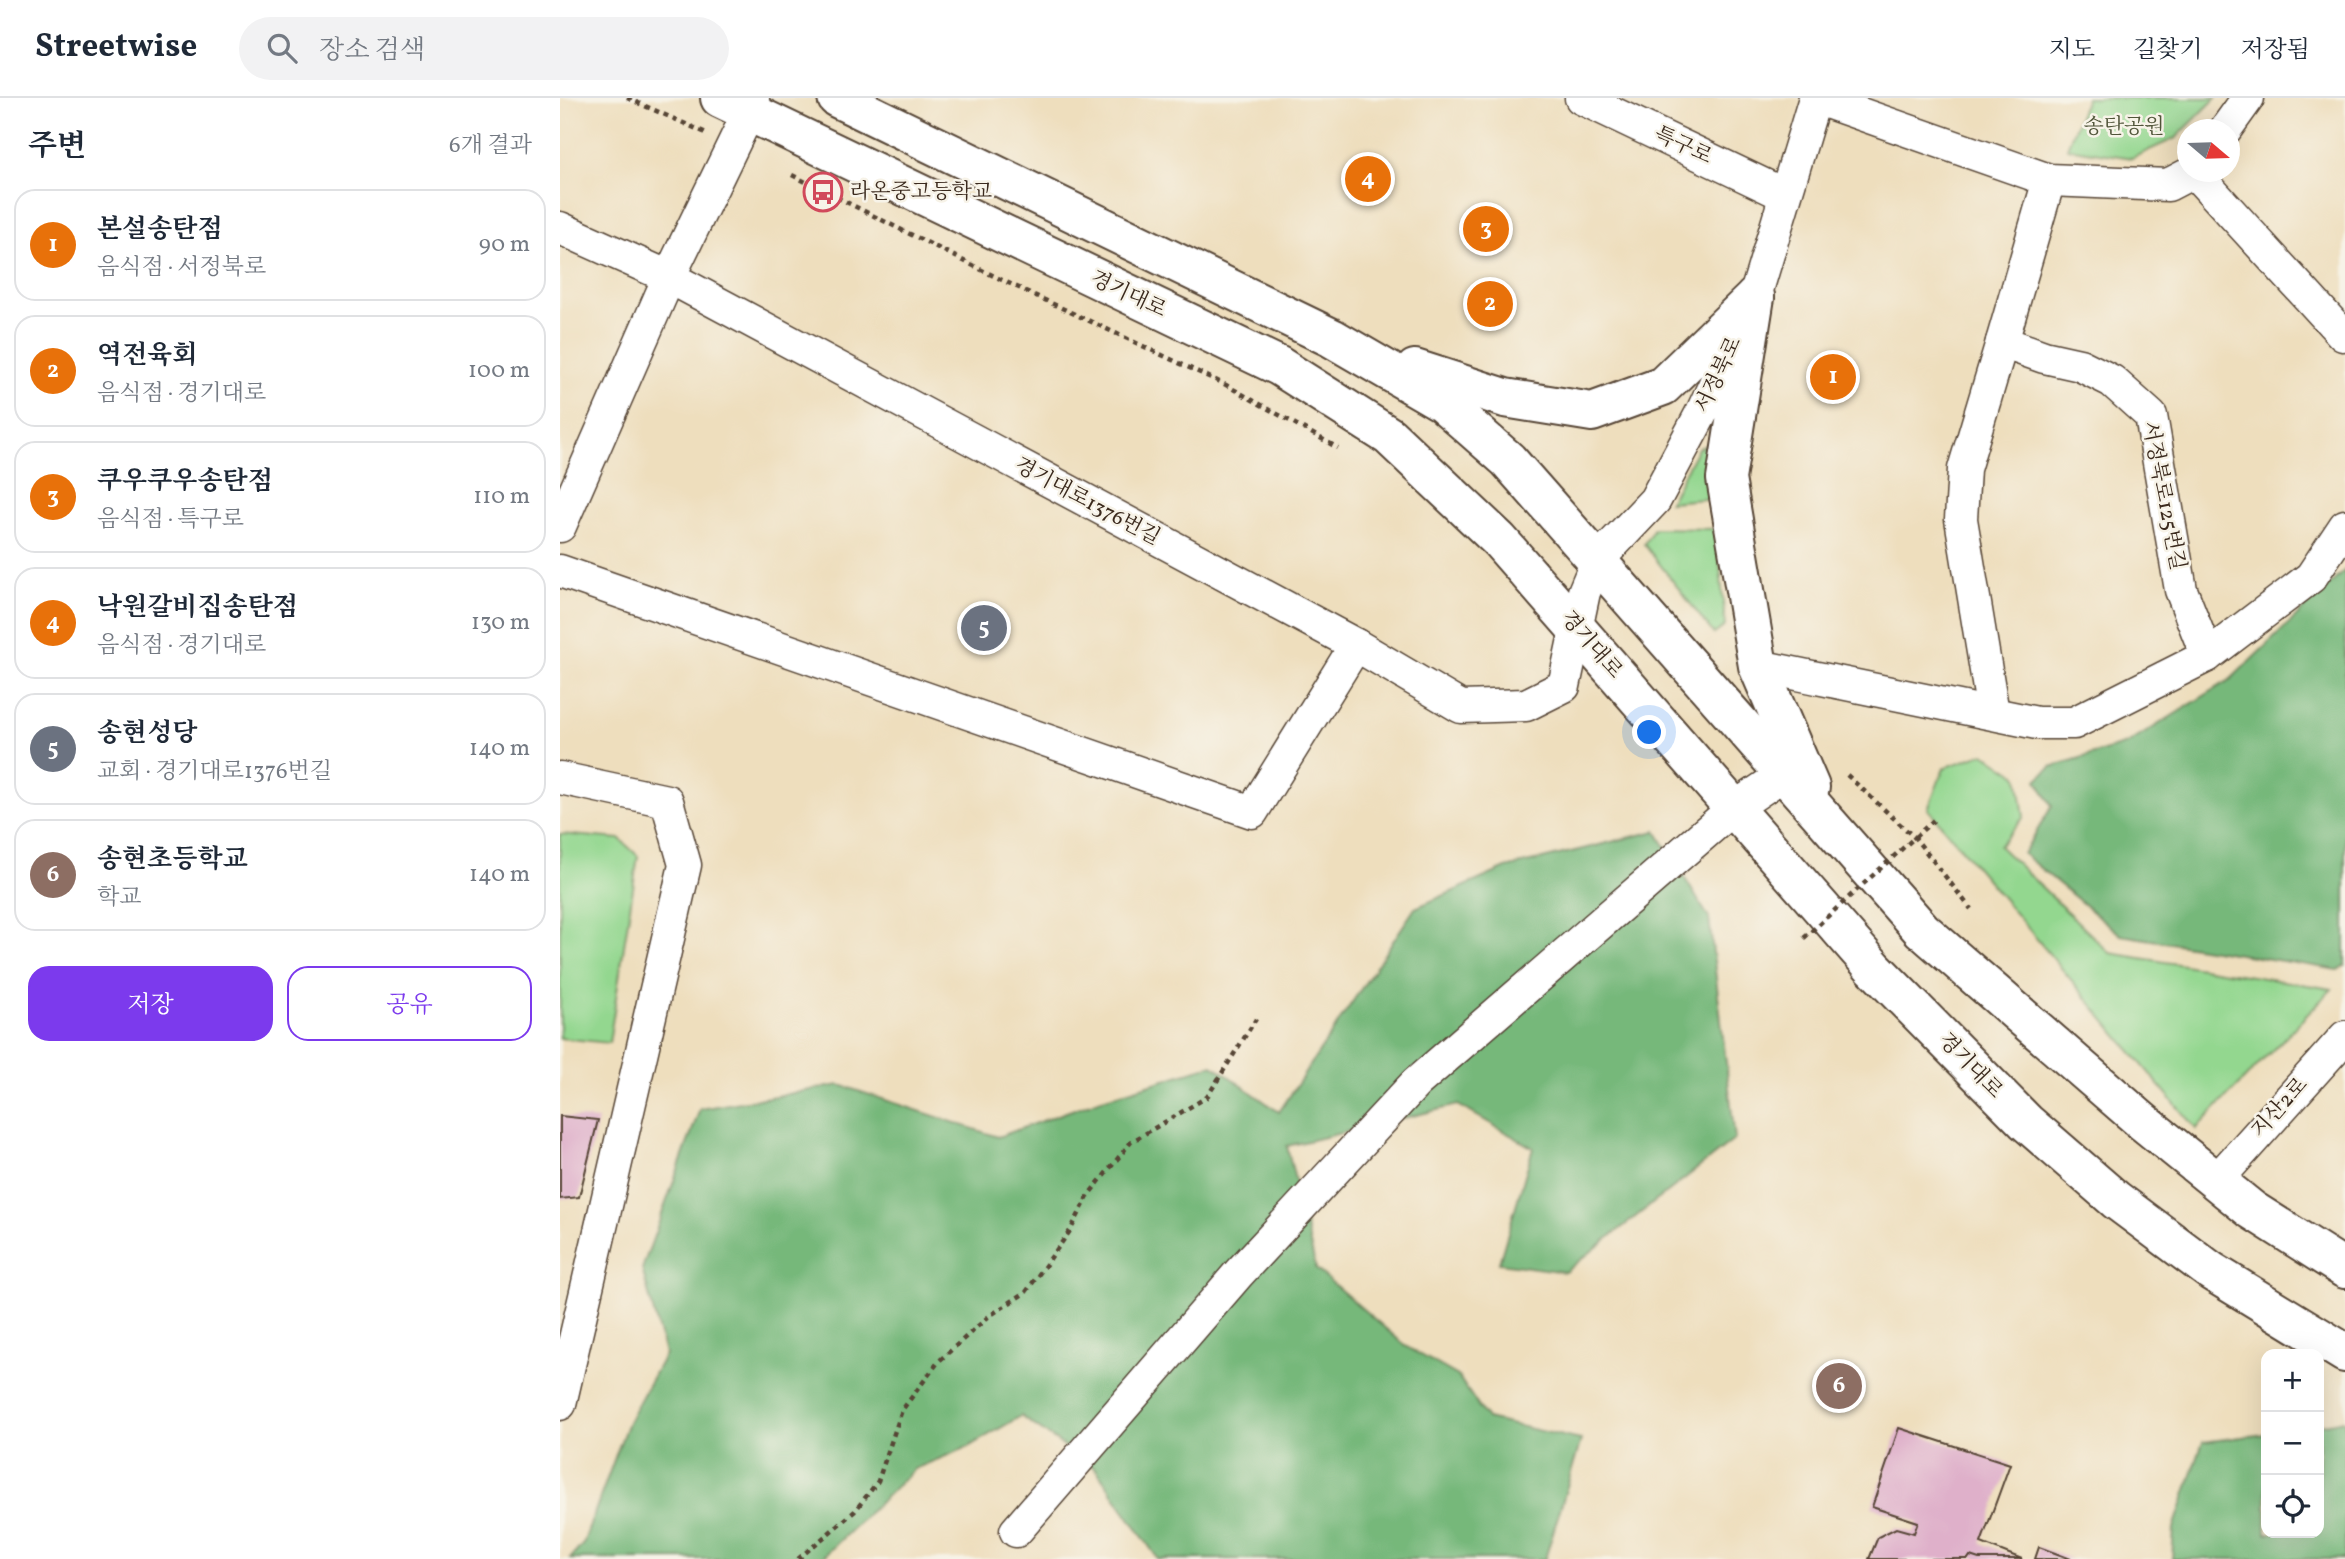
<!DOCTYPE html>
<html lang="ko">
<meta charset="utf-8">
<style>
:root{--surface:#fff;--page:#f2f2f3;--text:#1f2937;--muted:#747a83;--line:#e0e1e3;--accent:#7c3aed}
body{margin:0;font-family:Vollkorn,"Noto Serif KR",serif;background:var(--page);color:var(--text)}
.controls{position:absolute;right:21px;bottom:21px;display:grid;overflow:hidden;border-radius:14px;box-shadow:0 7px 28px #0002}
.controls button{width:63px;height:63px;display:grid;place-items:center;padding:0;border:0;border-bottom:2px solid var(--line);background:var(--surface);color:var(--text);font:35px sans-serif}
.compass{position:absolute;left:1617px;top:21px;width:63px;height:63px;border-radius:50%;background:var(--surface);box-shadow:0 7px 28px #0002;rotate:109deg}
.you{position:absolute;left:1090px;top:635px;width:24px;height:24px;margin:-18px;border:5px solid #fff;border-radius:50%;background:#1a73e8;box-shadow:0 0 0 10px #1a73e833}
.badge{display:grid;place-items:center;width:46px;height:46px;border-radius:50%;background:var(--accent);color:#fff;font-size:23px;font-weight:700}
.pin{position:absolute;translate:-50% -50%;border:4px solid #fff;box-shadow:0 2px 7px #0006}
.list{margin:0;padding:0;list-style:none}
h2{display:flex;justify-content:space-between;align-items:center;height:91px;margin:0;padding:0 28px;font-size:30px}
h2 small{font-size:23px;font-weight:400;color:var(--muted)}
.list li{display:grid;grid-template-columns:46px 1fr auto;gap:21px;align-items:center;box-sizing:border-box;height:112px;margin:0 14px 14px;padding:0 14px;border:2px solid var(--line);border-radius:21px}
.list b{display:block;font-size:26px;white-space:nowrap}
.list p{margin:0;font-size:23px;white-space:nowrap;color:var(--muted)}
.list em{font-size:23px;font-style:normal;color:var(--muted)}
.actions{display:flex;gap:14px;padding:21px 28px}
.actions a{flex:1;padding:16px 0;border:2px solid var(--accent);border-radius:21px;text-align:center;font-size:24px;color:var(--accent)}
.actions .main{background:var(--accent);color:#fff}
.icon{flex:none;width:38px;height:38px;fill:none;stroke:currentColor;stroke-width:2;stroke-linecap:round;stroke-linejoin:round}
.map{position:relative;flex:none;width:1785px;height:1461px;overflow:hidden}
header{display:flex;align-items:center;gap:42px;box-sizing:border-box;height:98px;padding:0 35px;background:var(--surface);border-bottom:2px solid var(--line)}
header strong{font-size:33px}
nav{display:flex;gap:38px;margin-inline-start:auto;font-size:24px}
.search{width:490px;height:63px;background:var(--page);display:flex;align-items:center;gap:18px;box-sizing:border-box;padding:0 24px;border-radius:38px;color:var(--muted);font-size:26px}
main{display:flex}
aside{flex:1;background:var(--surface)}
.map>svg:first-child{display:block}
.green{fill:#93d78f;stroke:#678056;stroke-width:2}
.forest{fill:#76b87a;stroke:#58714c;stroke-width:2}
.building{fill:#dfb0ca}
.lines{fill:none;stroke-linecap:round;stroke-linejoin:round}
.minor-casing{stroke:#564536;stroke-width:35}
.major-casing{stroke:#564536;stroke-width:42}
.path{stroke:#564536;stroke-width:4.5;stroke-dasharray:5 5;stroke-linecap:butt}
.minor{stroke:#fff;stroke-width:32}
.major{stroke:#fff;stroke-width:38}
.path-bridge{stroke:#564536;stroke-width:4.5;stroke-dasharray:5 5;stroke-linecap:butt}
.labels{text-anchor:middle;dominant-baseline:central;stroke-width:5;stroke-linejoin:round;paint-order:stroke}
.park-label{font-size:21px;fill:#51553a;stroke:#f7f3e8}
.street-label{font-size:21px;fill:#3b2a1e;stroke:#f7f3e8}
.poi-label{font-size:21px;fill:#3b2a1e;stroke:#f7f3e8;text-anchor:start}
</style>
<header>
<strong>Streetwise</strong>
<div class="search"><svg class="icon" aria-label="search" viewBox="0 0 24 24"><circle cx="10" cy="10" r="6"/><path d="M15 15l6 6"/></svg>장소 검색</div>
<nav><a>지도</a><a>길찾기</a><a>저장됨</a></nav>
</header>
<main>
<aside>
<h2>주변<small>6개 결과</small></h2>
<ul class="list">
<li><span class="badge" style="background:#e8710a">1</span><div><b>본설송탄점</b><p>음식점 · 서정북로</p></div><em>90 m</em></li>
<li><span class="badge" style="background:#e8710a">2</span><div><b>역전육회</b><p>음식점 · 경기대로</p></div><em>100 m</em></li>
<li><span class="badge" style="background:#e8710a">3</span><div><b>쿠우쿠우송탄점</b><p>음식점 · 특구로</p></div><em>110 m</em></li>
<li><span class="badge" style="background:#e8710a">4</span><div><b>낙원갈비집송탄점</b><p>음식점 · 경기대로</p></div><em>130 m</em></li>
<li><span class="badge" style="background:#6b7280">5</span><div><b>송현성당</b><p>교회 · 경기대로1376번길</p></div><em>140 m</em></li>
<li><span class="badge" style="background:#8d6e63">6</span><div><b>송현초등학교</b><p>학교</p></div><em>140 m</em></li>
</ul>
<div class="actions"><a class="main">저장</a><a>공유</a></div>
</aside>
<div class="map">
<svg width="1785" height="1461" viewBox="0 0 1785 1461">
<rect width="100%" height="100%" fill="#f7f3e8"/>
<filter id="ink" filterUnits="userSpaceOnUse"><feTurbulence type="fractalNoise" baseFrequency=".0143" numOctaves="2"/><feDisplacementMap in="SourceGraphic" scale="14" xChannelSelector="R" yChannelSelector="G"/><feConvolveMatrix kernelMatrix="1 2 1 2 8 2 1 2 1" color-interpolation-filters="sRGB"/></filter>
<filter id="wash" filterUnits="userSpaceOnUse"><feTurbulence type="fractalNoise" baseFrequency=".00686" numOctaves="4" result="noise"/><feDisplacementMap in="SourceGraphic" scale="28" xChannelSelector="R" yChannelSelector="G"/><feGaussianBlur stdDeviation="1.57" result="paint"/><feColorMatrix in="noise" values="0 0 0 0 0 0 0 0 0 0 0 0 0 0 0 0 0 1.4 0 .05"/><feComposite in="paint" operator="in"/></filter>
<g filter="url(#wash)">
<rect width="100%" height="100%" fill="#eedebd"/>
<!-- green -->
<g class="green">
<polygon points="1526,0 1656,0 1616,40 1572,60 1507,50"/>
<polygon points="1151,346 1155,400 1109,404 1138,350"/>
<polygon points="1094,430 1157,431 1165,528 1154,536 1084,446"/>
<polygon points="1424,655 1458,678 1464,719 1439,748 1550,855 1772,891 1636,1031 1368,711 1384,670"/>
<polygon points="0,736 60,741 78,758 49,945 0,940"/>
</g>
<!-- forest -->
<g class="forest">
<polygon points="1785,472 1785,867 1778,872 1561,837 1463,756 1492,708 1477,682 1491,669 1567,646 1671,581"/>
<polygon points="1096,733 1149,820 1175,1041 1005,1174 939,1165 973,1050 898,1007 727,1048 756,1171 847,1249 898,1278 927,1321 1021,1342 985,1461 598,1461 536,1371 461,1318 408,1349 354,1371 261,1461 10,1461 23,1446 68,1324 105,1256 82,1171 140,1011 280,987 438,1039 539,1002 653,967 719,1014 855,810 946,770"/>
<polygon points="1783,1322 1785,1324 1785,1461 1612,1461 1614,1430 1643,1344 1706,1336 1706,1435 1759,1435 1759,1327"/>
</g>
<g id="blocks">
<!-- building -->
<g class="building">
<polygon points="0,1018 38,1022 19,1099 0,1101"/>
<polygon points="1339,1330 1450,1366 1421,1445 1462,1461 1419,1461 1410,1458 1408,1461 1309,1461 1318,1439 1336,1430 1354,1435 1358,1424 1312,1409"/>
<polygon points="1479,1449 1511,1461 1475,1461"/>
</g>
</g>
</g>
<g filter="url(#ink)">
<use href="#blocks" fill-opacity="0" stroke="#564536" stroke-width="2"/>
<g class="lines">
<defs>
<g id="minor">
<polyline points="1021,0 1225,97"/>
<polyline points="1255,0 1489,82 1608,87 1633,74"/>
<polyline points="1665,32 1688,0"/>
<polyline points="1634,74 1783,237 1785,233"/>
<polyline points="0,130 109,179 796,547 901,609 966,607 1004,588 1024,494 1037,463 1095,402 1142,314 1195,199 1255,0"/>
<polyline points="1442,244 1489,82"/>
<polyline points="0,428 109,179 189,14 193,0"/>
<polyline points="0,473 692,714 796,547"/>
<polyline points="1198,568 1477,625 1514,625 1647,558 1751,479 1785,428"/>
<polyline points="1433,615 1401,421 1404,371 1442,244 1484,259 1520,267 1552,283 1591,318 1621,492 1647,558"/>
<polyline points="0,680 107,703 125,767 0,1306"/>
<polyline points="1656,1083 1785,939"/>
<polyline points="456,1433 679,1175 856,985 1174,710 1224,676"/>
</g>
<g id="major">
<polyline points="160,0 719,268 829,338 939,442 1314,870 1466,1024 1556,1102 1651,1173 1785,1255"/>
<polyline points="277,0 772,240 882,304 948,362 1362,832 1582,1023 1692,1112 1785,1171"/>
<polyline points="1195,199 1166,381 1198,568 1250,689"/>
<polyline points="855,271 945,300 1032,314 1103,288 1195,199"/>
</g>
</defs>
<!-- minor casing -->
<use href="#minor" class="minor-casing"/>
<!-- major casing -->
<use href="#major" class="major-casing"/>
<!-- path -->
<g class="path">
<polyline points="67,0 146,35"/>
<polyline points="232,77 442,182 666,287 778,350"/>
<polyline points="1287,677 1355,740 1411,811"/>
<polyline points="238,1461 295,1413 318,1383 342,1312 379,1263 428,1219 466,1194 510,1133 530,1095 571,1044 647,999 696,921"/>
</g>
<!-- minor -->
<use href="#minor" class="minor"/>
<!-- major -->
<use href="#major" class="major"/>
<!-- path-bridge -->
<polyline class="path-bridge" points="1244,840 1376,720"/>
</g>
</g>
<!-- icons -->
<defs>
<symbol id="bus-ring" viewBox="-11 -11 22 22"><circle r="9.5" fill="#f7f3e8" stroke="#d1495b" stroke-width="1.5"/><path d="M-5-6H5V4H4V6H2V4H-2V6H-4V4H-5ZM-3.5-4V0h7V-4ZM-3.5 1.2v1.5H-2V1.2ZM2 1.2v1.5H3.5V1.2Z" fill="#d1495b"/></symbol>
</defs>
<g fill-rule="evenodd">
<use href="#bus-ring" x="241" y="72" width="44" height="44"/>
</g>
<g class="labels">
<!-- park labels -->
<g class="park-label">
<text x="1564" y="29">송탄공원</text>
</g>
<!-- street labels -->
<g class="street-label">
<text transform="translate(1123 48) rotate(25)">특구로</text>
<text transform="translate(568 197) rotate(25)">경기대로</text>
<text transform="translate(1159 277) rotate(-65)">서정북로</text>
<text transform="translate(1603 398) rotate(79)">서정북로125번길</text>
<text transform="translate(527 404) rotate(28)">경기대로1376번길</text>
<text transform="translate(1031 547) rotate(49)">경기대로</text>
<text transform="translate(1410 968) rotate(46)">경기대로</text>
<text transform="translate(1720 1010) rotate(-48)">지산2로</text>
</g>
<!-- poi labels -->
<g class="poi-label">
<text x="290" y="94">라온중고등학교</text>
</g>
</g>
</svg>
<div class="controls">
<button>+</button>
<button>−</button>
<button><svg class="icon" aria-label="locate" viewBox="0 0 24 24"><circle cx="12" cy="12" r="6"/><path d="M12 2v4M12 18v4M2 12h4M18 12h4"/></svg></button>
</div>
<svg class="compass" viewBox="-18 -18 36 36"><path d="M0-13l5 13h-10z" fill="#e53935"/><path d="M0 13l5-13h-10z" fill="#747a83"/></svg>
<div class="you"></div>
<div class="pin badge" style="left:1273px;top:279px;background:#e8710a">1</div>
<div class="pin badge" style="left:930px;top:206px;background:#e8710a">2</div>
<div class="pin badge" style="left:926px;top:131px;background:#e8710a">3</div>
<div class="pin badge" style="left:808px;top:81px;background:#e8710a">4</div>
<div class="pin badge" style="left:424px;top:530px;background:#6b7280">5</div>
<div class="pin badge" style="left:1279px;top:1288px;background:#8d6e63">6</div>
</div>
</main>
